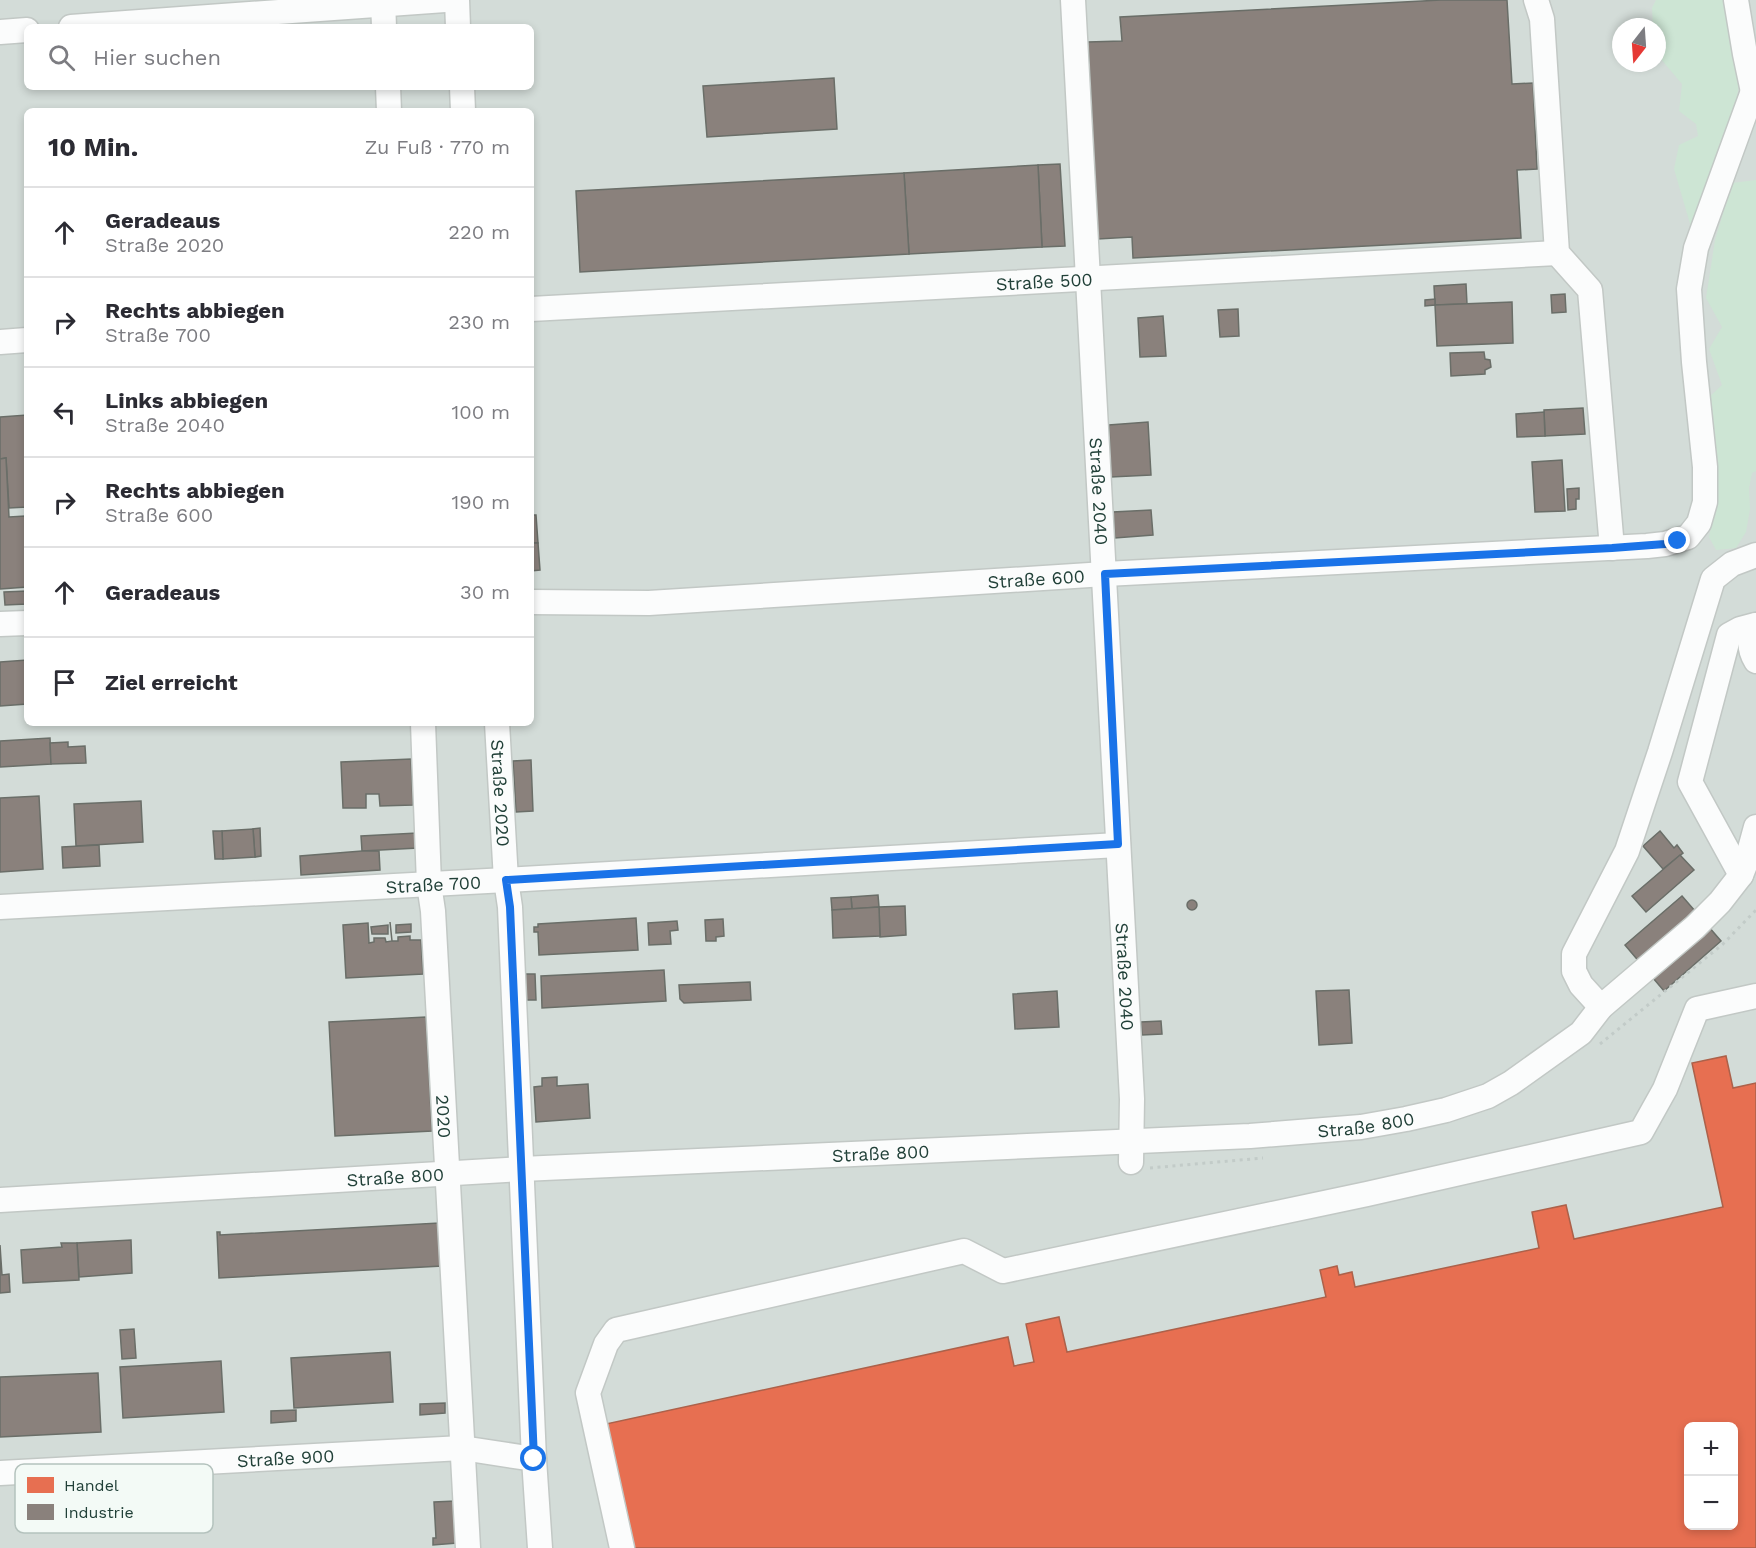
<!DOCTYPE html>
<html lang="de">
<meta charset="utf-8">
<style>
:root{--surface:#fff;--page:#f7f7f7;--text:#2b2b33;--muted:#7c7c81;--line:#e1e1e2}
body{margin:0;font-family:"Work Sans",sans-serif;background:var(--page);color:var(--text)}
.controls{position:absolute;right:18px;bottom:18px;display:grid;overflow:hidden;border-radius:9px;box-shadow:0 3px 9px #0003}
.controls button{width:54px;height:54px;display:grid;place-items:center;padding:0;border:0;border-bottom:2px solid var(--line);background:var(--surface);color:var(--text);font:30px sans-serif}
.compass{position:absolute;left:1612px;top:18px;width:54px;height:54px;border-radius:50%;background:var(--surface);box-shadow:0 3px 9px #0003;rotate:197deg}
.stop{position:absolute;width:18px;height:18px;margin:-14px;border:4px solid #1a73e8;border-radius:50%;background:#fff}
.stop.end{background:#1a73e8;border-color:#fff;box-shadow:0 2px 6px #0008}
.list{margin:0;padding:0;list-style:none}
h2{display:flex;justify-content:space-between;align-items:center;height:78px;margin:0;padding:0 24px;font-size:26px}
h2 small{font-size:20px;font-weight:400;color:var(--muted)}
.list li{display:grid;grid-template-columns:39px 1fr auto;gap:18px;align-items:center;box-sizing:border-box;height:90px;padding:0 24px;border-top:2px solid var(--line)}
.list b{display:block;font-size:22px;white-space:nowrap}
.list p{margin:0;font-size:20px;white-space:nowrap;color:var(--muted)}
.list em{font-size:20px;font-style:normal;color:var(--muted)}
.icon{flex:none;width:33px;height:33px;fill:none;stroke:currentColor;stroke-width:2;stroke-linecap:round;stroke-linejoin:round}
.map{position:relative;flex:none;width:1756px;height:1548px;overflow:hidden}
.search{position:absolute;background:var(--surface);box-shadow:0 3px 9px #0003;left:24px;top:24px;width:510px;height:66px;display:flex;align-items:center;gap:15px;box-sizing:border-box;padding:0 21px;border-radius:9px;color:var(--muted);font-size:22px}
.panel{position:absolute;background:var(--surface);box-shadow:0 3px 9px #0003;left:24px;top:108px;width:510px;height:618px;border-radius:9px}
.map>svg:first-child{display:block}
.built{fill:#d3dcd8;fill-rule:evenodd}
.green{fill:#cde5d4}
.shops{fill:#e76f51;stroke:#ac614a;stroke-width:1.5;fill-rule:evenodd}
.industry{fill:#8a817c;stroke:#6a6e68;stroke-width:1.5}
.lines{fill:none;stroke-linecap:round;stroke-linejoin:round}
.minor-casing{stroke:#c2c8c5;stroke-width:27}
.path{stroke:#c2cbc8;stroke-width:3;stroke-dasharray:3 4.5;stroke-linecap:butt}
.minor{stroke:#fbfcfc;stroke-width:24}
.route{stroke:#1a73e8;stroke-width:8}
.labels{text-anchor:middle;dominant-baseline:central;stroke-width:6;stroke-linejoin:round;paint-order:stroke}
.street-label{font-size:18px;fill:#214038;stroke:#f3faf6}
.key{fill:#f3faf6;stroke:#b4c2bd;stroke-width:1.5}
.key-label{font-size:16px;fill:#214038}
</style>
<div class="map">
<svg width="1756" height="1548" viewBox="0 0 1756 1548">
<rect width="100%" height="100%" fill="#e5ebe8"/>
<!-- built -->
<path class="built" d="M 0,0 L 1756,0 L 1756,1548 L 0,1548 ZM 27,27 L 531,27 L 531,87 L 27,87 ZM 1621,27 L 1657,27 L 1657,63 L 1621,63 ZM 27,111 L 531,111 L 531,723 L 27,723 ZM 1688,1426 L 1734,1426 L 1734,1526 L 1688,1526 Z"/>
<!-- green -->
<g class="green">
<polygon points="1656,0 1726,0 1740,78 1735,110 1691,227 1674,169 1679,145 1698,136 1696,124 1679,111 1682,84 1660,58 1657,48 1657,27 1653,27 1652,8"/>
<polygon points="1756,180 1756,471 1752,473 1749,488 1750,509 1746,532 1736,548 1716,550 1709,537 1716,503 1707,399 1722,385 1709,349 1722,327 1706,298 1715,240 1732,183"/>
</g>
<!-- shops -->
<path class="shops" d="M 1726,1056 L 1733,1088 L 1756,1083 L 1756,1548 L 633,1548 L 606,1424 L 1008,1337 L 1014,1366 L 1034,1362 L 1026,1324 L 1059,1317 L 1067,1352 L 1326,1297 L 1320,1270 L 1337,1266 L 1339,1275 L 1352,1272 L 1355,1287 L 1539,1248 L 1532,1212 L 1566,1205 L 1574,1239 L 1723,1207 L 1692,1063 ZM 1688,1426 L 1734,1426 L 1734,1526 L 1688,1526 Z"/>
<!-- industry -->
<g class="industry">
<polygon points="1441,0 1507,0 1512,84 1533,83 1537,169 1517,170 1521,238 1133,258 1132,237 1098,239 1088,42 1122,41 1120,17"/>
<polygon points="834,78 837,129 707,137 703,86"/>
<polygon points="1060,164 1065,246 1042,247 1038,165"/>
<polygon points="1038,165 1042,247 909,254 904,173"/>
<polygon points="904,173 909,254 580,272 576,191"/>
<polygon points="1466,284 1467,304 1435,305 1434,286"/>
<polygon points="1565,294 1566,312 1552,313 1551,295"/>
<polygon points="1435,299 1435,305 1425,306 1425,300"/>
<polygon points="1512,302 1513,343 1437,346 1435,305"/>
<polygon points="1238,309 1239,336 1220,337 1218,310"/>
<polygon points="1163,316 1166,356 1140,357 1138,318"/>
<polygon points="1484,352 1485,359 1490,360 1491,367 1485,370 1485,374 1451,376 1450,353"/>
<polygon points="1583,408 1585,434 1545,436 1544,410"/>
<polygon points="1544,412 1545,436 1517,437 1516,414"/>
<polygon points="27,415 27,507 9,508 6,458 0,459 0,417"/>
<polygon points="1148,422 1151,475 1111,477 1109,425"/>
<polygon points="6,458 9,517 25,516 27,587 0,589 0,459"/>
<polygon points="1562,460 1565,511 1535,512 1532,462"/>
<polygon points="1579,488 1579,499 1576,499 1576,509 1568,510 1567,489"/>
<polygon points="1151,510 1153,535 1115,538 1113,512"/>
<polygon points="531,515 536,515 538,543 531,543"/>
<polygon points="531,543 538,543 540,570 531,571"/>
<polygon points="27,591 27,604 5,605 4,592"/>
<polygon points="27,660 27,704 0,706 0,662"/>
<polygon points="50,738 51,764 0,767 0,741"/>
<polygon points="68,742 68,747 85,746 86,763 51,764 50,743"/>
<polygon points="411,759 413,805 380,806 379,794 366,794 366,808 343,808 341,762"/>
<polygon points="531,760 533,811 516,812 513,761"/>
<polygon points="39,796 43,869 0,872 0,798"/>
<polygon points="141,801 143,842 76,846 74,804"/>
<polygon points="260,828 261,856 255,857 253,829"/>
<polygon points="253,829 255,857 223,859 222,831"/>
<polygon points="213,831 222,831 223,859 215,859"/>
<polygon points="1660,831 1674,848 1677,845 1683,853 1663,869 1643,846"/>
<polygon points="417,833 418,848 362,851 361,836"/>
<polygon points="99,845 100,866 63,868 62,847"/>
<polygon points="362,851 379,851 380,870 301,875 300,856"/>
<polygon points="1680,855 1694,870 1646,912 1632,896"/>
<polygon points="878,895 879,907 852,909 851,897"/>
<polygon points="1682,896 1721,941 1664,991 1625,945"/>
<polygon points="851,897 852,909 832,910 831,898"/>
<circle cx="1192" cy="905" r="5"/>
<polygon points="905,906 906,935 880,937 879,907"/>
<polygon points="879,907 880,936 833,938 832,910"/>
<polygon points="636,918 638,950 539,955 538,932 534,932 534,927 538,927 538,924"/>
<polygon points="723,919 724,936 716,937 716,941 706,941 705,920"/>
<polygon points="677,921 678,930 670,931 671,944 649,945 648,923"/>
<polygon points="390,922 392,941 398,941 398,937 410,936 410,940 421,940 423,974 346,978 343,925 368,923 369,943 374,942 374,938 385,938 386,942 392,941"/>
<polygon points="411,924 411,932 396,933 396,925"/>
<polygon points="388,925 388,934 372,934 371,927"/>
<polygon points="664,970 666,1001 542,1008 541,976"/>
<polygon points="525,974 535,974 536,1000 526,1000"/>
<polygon points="750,982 751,1000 684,1003 680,999 679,985"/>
<polygon points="1349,990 1352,1043 1319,1045 1316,991"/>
<polygon points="1057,991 1059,1027 1015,1029 1013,994"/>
<polygon points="426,1017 432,1131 335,1136 329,1022"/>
<polygon points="1161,1021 1162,1034 1142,1035 1141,1022"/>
<polygon points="557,1077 557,1086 588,1084 590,1118 536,1122 534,1087 542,1086 542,1078"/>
<polygon points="439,1223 442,1266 219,1278 217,1232 220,1232 220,1235"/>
<polygon points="131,1240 132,1273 79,1277 77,1243"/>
<polygon points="61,1243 77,1243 79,1280 23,1283 21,1250 62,1247"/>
<polygon points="0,1245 2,1275 9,1274 10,1292 0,1293"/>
<polygon points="134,1329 136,1358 122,1359 120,1330"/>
<polygon points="390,1352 393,1402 294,1408 291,1358"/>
<polygon points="221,1361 224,1412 123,1418 120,1367"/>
<polygon points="98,1373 101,1432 0,1437 0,1377"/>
<polygon points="445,1403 445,1413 420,1415 420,1404"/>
<polygon points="296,1410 296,1421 271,1423 271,1411"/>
<polygon points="455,1501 457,1543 433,1545 433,1538 436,1538 434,1502"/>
</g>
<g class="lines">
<defs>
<g id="minor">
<polyline points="383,0 384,27"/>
<polyline points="457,0 458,27"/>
<path id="s1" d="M 1073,0 L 1132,1099 L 1131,1162"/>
<polyline points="1536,0 1542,19 1557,253 1590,290 1612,548"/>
<polyline points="1736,0 1745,54 1756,106"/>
<polyline points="71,27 445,0"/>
<polyline points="0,32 27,30"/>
<polyline points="388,87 389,111"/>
<polyline points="462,87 463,111"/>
<path id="s2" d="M 531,309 L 1557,253"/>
<polyline points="0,342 27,340"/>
<path id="s3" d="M 531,602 L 649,603 L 1105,574 L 1647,546 L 1665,544 L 1688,537 L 1699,523 L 1705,502 L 1705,467 L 1694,362 L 1689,289 L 1696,248 L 1753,91"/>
<polyline points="0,624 27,623"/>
<path d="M 1756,625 C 1749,637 1748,648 1756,661"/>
<path id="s4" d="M 423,723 L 429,884 L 433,911 L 468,1548"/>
<path id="s5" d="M 497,723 L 506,880 L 510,907 L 534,1459 L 540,1548"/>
<polyline points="1741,875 1690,782 1729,635 1740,629 1755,625"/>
<path id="s6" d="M 0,907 L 506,880 L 1118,845"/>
<polyline points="1601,1007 1581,985 1574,971 1574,954 1627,851 1660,752 1713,579 1732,564 1756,555"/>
<path id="s7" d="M 0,1200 L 522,1169 L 1250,1136 L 1361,1127 L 1406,1119 L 1446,1110 L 1488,1096 L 1511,1083 L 1581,1033 L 1601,1007 L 1695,927 L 1720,902 L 1741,875 L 1747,860 L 1756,827"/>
<path id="s8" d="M 0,1473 L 462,1448 L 534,1459"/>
<polyline points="622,1548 588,1393 606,1344 616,1330 964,1251 1003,1271 1367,1194 1641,1132 1665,1089 1697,1009 1756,996"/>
</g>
</defs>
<!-- minor casing -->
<use href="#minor" class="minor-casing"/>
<!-- path -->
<g class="path">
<polyline points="1600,1044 1723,944 1756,910"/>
<polyline points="1150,1168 1263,1158"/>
</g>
<!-- minor -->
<use href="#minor" class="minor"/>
</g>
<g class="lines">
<!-- route -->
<polyline class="route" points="534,1459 510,907 506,880 1118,844 1105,574 1612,548 1665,544 1678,541"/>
</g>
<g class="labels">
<!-- street labels -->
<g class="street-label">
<text stroke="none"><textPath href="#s2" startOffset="514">Straße 500</textPath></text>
<text stroke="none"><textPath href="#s1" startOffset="492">Straße 2040</textPath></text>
<text stroke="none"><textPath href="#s3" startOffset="506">Straße 600</textPath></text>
<text stroke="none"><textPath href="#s5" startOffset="70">Straße 2020</textPath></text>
<text stroke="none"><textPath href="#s6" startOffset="434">Straße 700</textPath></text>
<text stroke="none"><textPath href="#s1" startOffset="978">Straße 2040</textPath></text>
<text stroke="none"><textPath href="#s4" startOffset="394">2020</textPath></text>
<text stroke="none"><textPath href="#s7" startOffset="1368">Straße 800</textPath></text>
<text stroke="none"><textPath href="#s7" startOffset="882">Straße 800</textPath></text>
<text stroke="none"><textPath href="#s7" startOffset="396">Straße 800</textPath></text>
<text stroke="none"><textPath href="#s8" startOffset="286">Straße 900</textPath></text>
</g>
</g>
<!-- legend -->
<rect x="15" y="1464" width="198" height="69" rx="9" class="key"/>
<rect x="27" y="1477" width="27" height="16" fill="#e76f51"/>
<rect x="27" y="1504" width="27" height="16" fill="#8a817c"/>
<g class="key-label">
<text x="64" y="1491">Handel</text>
<text x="64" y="1518">Industrie</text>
</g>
</svg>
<div class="controls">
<button>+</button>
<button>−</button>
</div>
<svg class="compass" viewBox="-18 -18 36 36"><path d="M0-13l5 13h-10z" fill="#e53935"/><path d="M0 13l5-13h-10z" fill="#7c7c81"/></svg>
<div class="stop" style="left:534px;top:1459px"></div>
<div class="stop end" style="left:1678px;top:541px"></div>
<div class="search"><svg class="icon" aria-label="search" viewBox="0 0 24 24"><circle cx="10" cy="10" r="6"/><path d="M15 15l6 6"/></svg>Hier suchen</div>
<section class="panel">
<h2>10 Min.<small>Zu Fuß · 770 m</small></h2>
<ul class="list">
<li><svg class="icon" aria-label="ahead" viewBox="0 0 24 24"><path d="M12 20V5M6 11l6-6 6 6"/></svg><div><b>Geradeaus</b><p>Straße 2020</p></div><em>220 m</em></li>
<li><svg class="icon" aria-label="right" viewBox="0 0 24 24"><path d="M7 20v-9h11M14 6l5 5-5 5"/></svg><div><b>Rechts abbiegen</b><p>Straße 700</p></div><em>230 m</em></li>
<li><svg class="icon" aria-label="left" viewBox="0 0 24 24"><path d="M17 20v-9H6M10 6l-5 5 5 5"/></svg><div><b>Links abbiegen</b><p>Straße 2040</p></div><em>100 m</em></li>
<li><svg class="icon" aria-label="right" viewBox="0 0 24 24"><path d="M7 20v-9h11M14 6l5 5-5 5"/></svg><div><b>Rechts abbiegen</b><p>Straße 600</p></div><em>190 m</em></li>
<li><svg class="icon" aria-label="ahead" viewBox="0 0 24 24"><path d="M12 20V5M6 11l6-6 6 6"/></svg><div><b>Geradeaus</b></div><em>30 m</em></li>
<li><svg class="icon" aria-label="arrive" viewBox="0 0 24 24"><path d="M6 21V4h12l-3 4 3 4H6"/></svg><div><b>Ziel erreicht</b></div></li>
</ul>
</section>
</div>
